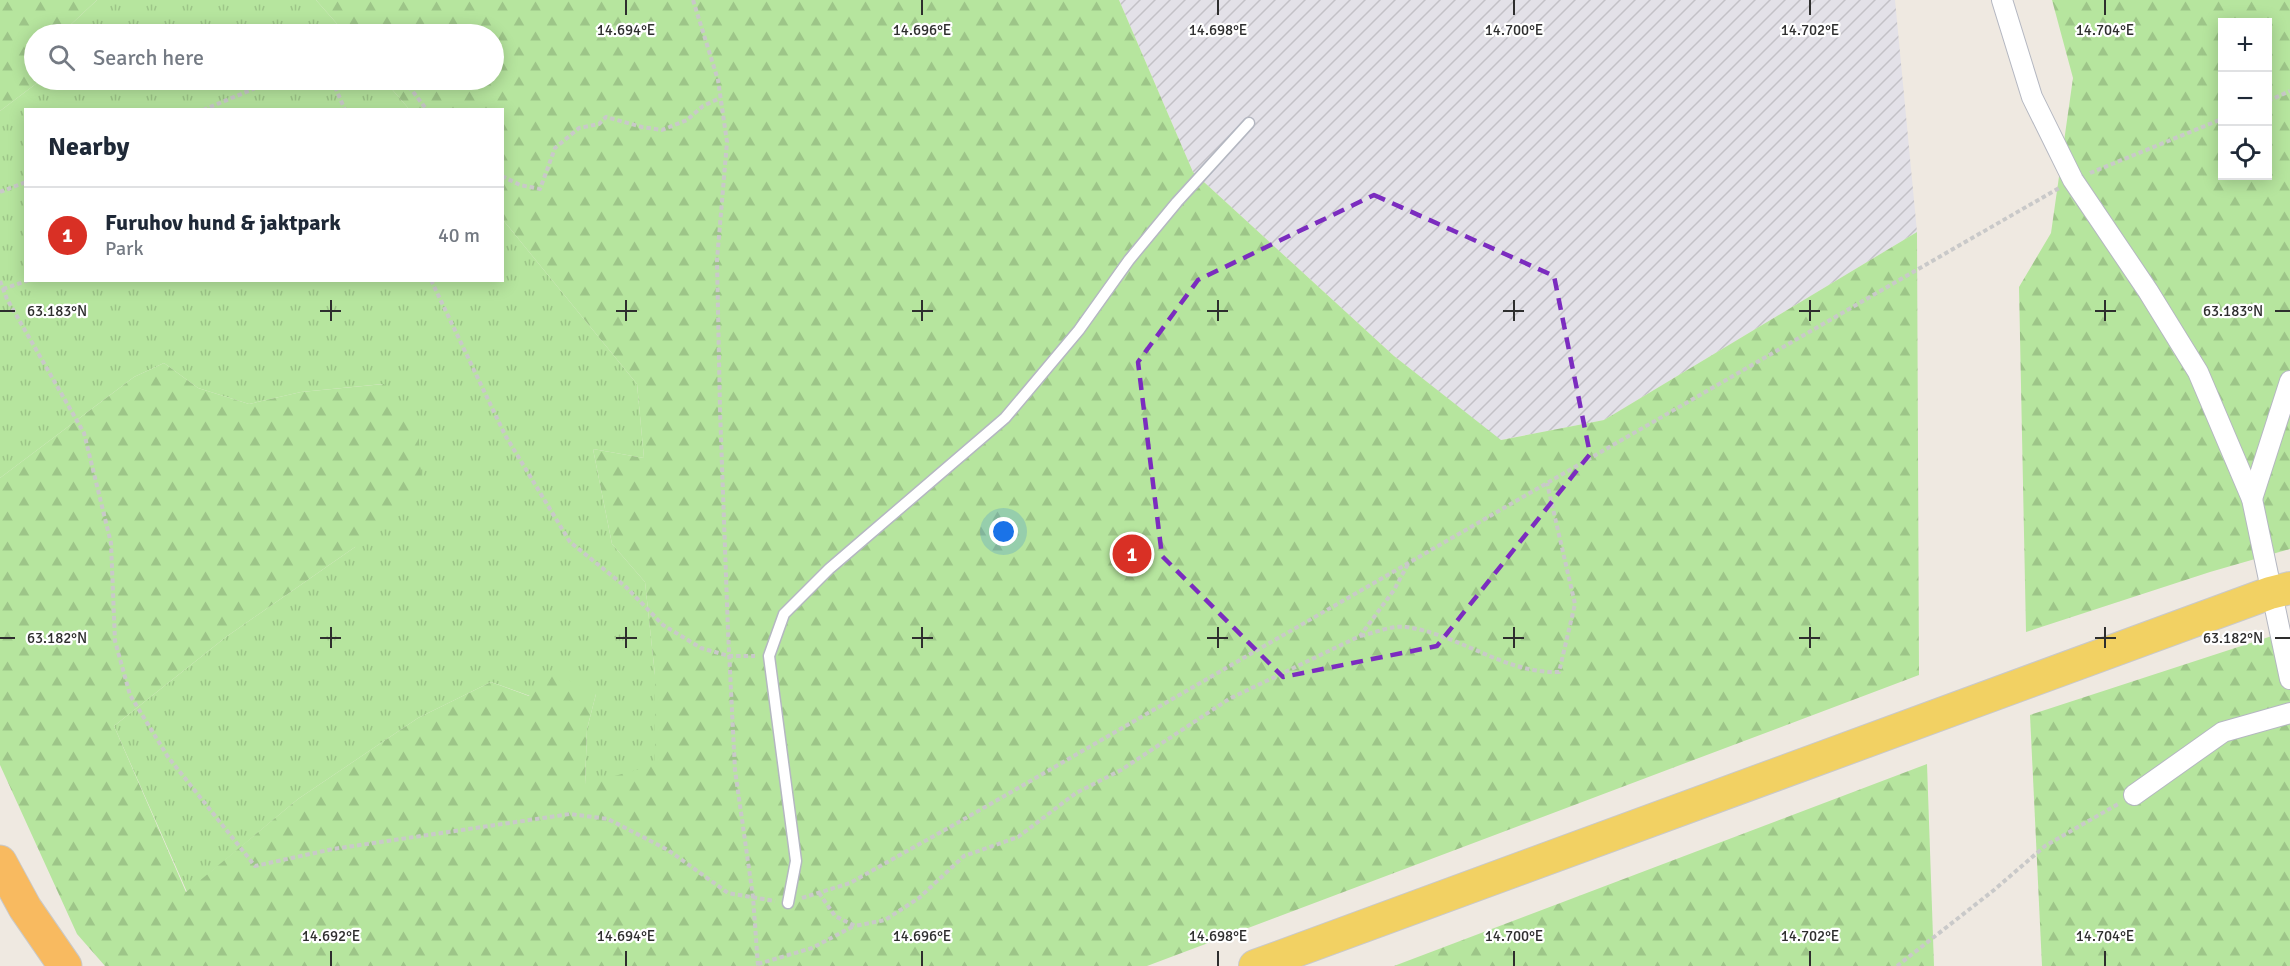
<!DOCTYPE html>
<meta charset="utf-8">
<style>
:root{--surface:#fff;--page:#f6f6f7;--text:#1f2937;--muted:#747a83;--line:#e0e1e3;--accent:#d93025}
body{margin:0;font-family:Signika,sans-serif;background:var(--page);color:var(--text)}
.controls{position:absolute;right:18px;top:18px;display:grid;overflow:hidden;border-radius:0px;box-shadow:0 3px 15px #0003}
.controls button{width:54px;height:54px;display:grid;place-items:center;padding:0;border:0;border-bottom:2px solid var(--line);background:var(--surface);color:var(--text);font:30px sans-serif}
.you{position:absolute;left:1004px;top:532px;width:21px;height:21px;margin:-15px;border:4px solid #fff;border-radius:50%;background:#1a73e8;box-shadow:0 0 0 9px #1a73e833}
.badge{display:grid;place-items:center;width:39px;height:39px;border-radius:50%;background:var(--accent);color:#fff;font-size:20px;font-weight:700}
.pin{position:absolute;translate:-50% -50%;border:3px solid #fff;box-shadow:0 2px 6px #0006}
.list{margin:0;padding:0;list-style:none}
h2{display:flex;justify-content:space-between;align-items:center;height:78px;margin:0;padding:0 24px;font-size:26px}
h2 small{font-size:20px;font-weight:400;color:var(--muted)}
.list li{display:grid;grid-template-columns:39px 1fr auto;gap:18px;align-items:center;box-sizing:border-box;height:96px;padding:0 24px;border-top:2px solid var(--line)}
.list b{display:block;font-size:22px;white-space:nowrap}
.list p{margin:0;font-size:20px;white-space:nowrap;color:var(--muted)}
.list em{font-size:20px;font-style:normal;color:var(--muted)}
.icon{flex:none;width:33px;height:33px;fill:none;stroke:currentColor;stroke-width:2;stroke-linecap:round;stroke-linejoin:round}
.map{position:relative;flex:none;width:2290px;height:966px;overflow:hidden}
.search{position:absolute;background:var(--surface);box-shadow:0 3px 15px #0003;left:24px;top:24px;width:480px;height:66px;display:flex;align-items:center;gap:15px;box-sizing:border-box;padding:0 21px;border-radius:33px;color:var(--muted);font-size:22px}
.panel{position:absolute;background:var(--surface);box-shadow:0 3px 15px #0003;left:24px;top:108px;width:480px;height:174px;border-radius:0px}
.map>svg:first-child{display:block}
.industrial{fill:url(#industrial-furrows)}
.grass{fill:url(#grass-tufts)}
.forest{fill:url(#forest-firs);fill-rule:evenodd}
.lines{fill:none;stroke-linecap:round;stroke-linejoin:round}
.service-casing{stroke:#b4b7c1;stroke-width:13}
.minor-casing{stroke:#b4b7c1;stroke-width:22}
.primary-casing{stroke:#c9c9c9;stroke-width:34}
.trunk-casing{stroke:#c9c9c9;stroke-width:35}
.path{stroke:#c9c9c9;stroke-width:4;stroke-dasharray:4.5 3;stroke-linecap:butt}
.service{stroke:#fff;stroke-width:10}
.minor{stroke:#fff;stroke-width:20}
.primary{stroke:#f2d163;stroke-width:32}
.trunk{stroke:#f8ba60;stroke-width:33}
.marked{fill:none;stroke:#7b2cbf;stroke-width:4.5;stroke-dasharray:12 8;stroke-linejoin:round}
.ticks{fill:none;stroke:#2e2e2e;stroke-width:2}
.ticks-label{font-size:15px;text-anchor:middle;fill:#2e2e2e;stroke:#fff;stroke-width:4.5;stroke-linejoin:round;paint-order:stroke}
</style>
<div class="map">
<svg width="2290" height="966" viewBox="0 0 2290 966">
<defs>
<pattern id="industrial-furrows" width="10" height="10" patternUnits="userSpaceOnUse" patternTransform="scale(1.5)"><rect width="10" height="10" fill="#e3e1e8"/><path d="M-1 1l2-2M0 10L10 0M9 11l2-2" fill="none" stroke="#c3c1c7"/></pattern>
<pattern id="grass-tufts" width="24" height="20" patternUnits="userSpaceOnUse" patternTransform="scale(1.5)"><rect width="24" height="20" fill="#b6e59e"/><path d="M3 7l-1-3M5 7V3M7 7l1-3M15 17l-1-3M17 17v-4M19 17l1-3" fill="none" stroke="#9dc588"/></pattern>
<pattern id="forest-firs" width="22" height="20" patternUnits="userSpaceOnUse" patternTransform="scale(1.5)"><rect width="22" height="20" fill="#b6e59e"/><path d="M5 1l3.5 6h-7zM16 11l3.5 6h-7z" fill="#9dc588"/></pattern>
</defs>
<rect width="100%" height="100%" fill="#efe9e1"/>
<!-- industrial -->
<polygon class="industrial" points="1119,0 1895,0 1917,232 1604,420 1500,440 1394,356 1193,172"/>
<!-- grass -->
<g class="grass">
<polygon points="97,0 316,0 346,34 64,34 66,29"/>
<polygon points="41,80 384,80 409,109 26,110 26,280 502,280 503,220 637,384 644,458 593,449 612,544 645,582 655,675 655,766 585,785 587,729 596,694 530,696 491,682 418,718 298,799 187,892 114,726 226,637 355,547 383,384 301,392 249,404 198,388 164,363 134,377 0,478 0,111"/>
</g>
<!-- forest -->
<g class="forest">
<polygon points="0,0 97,0 66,29 64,34 34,34 34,80 41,80 0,111"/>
<polygon points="316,0 1119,0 1193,172 1394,356 1501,440 1604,420 1917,232 1919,675 1147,966 105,966 77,934 0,765 0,478 134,377 164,363 198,388 249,404 301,392 384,384 418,425 422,490 355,547 226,637 114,726 186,892 298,799 418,718 491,682 529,696 549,670 596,694 587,729 585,784 655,765 655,675 645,582 612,544 593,449 644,458 637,384 503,220 502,110 409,109 384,80 494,80 494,34 346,34"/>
<path d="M 2052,0 L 2290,0 L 2290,549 L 2210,572 L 2026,632 L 2019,287 L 2051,233 L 2073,78 ZM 2222,22 L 2268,22 L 2268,176 L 2222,176 Z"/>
<polygon points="2290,630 2290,966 2042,966 2030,715"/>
<polygon points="1927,764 1934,966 1394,966"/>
</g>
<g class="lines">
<defs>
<polyline id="service" points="788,903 796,861 769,656 784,614 829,569 1005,418 1079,330 1129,260 1177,202 1249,123"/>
<g id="minor">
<polyline points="2002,0 2032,97 2073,180 2148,291 2198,372 2252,499 2290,679"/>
<polyline points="2252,499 2290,381"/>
<polyline points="2134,795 2223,732 2290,713"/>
</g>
<polyline id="primary" points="1255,966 2270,593 2290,588"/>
<polyline id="trunk" points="0,862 25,908 65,966"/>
</defs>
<!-- service casing -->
<use href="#service" class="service-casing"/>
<!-- minor casing -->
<use href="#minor" class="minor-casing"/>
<!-- primary casing -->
<use href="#primary" class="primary-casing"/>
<!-- trunk casing -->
<use href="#trunk" class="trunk-casing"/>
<!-- path -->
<g class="path">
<polyline points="693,0 718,80 727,142 717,260 720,410 728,631 735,770 753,897 758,966"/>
<polyline points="351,34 358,32 362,34"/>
<polyline points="332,80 345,110"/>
<polyline points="404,80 427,110"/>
<polyline points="2268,101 2290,91"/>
<polyline points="203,110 258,87 271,80"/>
<polyline points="2090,173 2222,119"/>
<polyline points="502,176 520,185 540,189 555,148 579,128 599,124 606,117 642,127 662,130 687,120 703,106 720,98"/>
<polyline points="0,192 26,182"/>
<polyline points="431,280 505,435 570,542 626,587 663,625 701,648 729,656 755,656"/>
<polyline points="0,281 7,299 84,433 111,543 115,641 130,695 168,757 255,866 333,849 570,814 608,819 668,850 728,893 775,901"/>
<polyline points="3,289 29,280"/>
<path d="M 1361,636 C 1374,633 1392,625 1406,627 C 1459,634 1505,674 1559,672 L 1575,604 L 1547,483"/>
<polyline points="819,893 835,916 855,926 885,920 919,898 964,856 1018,837 1076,793 1121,770 1229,699 1360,636 1394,590 1408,564"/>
<polyline points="802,898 850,883 966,818 2059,188"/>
<polyline points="758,964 812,948 854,926"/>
<polyline points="1897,966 1994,890 2045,846 2118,804"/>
</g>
<!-- service -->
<use href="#service" class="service"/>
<!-- minor -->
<use href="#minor" class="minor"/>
<!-- primary -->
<use href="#primary" class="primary"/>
<!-- trunk -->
<use href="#trunk" class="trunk"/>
</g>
<!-- marked area -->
<path class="marked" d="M 1374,195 L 1554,276 L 1590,454 L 1437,646 L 1283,677 L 1162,556 L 1138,362 L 1198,280 Z"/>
<!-- ticks -->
<path class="ticks" d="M 626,0 L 626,15M 922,0 L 922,15M 1218,0 L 1218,15M 1514,0 L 1514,15M 1810,0 L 1810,15M 2105,0 L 2105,15M 331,300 L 331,321M 626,300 L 626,321M 922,300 L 922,321M 1218,300 L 1218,321M 1514,300 L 1514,321M 1810,300 L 1810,321M 2105,300 L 2105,321M 0,311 L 15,311M 320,311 L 341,311M 616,311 L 637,311M 912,311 L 933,311M 1207,311 L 1228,311M 1503,311 L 1524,311M 1799,311 L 1820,311M 2095,311 L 2116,311M 2275,311 L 2290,311M 331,627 L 331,648M 626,627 L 626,648M 922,627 L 922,648M 1218,627 L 1218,648M 1514,627 L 1514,648M 1810,627 L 1810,648M 2105,627 L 2105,648M 0,638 L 15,638M 320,638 L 341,638M 616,638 L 637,638M 912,638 L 933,638M 1207,638 L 1228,638M 1503,638 L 1524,638M 1799,638 L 1820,638M 2095,638 L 2116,638M 2275,638 L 2290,638M 331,951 L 331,966M 626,951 L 626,966M 922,951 L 922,966M 1218,951 L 1218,966M 1514,951 L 1514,966M 1810,951 L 1810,966M 2105,951 L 2105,966"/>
<g class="ticks-label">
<text x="626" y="35">14.694°E</text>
<text x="922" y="35">14.696°E</text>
<text x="1218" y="35">14.698°E</text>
<text x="1514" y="35">14.700°E</text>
<text x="1810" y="35">14.702°E</text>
<text x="2105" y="35">14.704°E</text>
<text x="57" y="316">63.183°N</text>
<text x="2233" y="316">63.183°N</text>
<text x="57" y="643">63.182°N</text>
<text x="2233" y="643">63.182°N</text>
<text x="331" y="941">14.692°E</text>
<text x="626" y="941">14.694°E</text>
<text x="922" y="941">14.696°E</text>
<text x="1218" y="941">14.698°E</text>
<text x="1514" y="941">14.700°E</text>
<text x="1810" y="941">14.702°E</text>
<text x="2105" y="941">14.704°E</text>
</g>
</svg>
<div class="controls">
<button>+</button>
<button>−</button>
<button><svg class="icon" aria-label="locate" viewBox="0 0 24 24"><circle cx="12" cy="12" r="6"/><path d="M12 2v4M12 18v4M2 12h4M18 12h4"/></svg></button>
</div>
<div class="you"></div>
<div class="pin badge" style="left:1132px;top:554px">1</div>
<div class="search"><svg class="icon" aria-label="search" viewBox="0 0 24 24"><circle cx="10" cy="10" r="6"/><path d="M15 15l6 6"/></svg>Search here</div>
<section class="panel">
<h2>Nearby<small></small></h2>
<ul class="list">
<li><span class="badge">1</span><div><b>Furuhov hund &amp; jaktpark</b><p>Park</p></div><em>40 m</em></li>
</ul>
</section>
</div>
